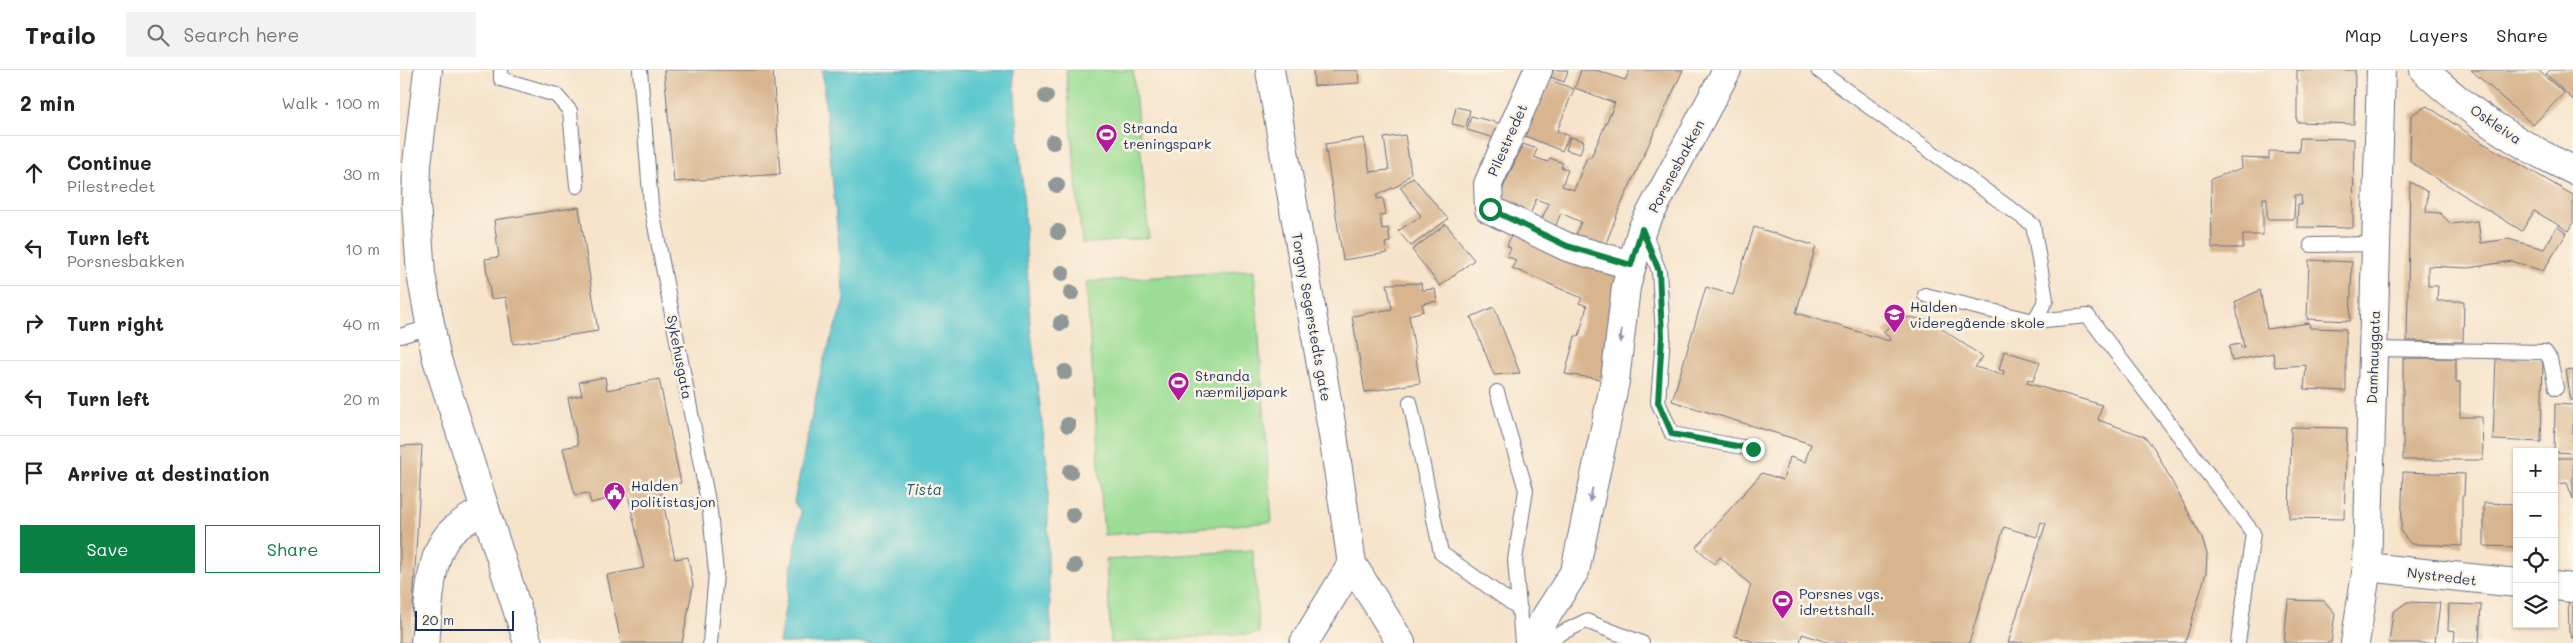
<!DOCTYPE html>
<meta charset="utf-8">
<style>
:root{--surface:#fff;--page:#f2f2f2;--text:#202124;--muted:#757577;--line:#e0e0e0;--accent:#0b8043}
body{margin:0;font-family:Mali,sans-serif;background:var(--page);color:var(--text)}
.controls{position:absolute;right:15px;bottom:15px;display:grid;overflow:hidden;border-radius:0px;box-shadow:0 1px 4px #0004}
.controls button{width:45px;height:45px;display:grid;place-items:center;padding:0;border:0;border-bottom:1px solid var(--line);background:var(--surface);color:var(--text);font:25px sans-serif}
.scale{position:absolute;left:15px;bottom:12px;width:99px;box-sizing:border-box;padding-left:5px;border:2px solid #1b2f5e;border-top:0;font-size:14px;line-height:18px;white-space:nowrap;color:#1b2f5e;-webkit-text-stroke:4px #fcf5e5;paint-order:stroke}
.stop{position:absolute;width:15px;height:15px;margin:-11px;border:4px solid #0b8043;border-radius:50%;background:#fff}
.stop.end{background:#0b8043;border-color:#fff;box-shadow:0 1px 5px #0008}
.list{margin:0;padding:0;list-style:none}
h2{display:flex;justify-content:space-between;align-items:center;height:65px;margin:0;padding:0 20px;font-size:21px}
h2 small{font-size:16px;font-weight:400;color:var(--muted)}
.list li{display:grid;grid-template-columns:32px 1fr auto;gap:15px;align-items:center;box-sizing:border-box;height:75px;padding:0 20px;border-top:1px solid var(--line)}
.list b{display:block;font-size:19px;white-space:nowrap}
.list p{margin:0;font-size:16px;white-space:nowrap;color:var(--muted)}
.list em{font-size:16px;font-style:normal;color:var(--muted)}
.actions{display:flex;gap:10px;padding:15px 20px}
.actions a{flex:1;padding:11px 0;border:1px solid var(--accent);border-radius:0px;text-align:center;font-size:18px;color:var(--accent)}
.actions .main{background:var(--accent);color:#fff}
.icon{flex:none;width:28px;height:28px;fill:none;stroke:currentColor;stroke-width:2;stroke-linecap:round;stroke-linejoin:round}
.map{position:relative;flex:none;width:2173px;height:573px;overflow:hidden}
header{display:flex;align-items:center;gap:30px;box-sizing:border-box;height:70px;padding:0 25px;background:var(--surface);border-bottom:1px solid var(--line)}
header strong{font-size:24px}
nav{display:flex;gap:28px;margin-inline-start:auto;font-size:18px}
.search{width:350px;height:45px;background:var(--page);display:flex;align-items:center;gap:12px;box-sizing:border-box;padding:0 18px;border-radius:0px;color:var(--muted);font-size:19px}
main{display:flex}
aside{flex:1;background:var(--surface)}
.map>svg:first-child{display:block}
.green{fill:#9bdd94;stroke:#5b8679}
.water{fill:#5ac7ce;stroke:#3a7b96}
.building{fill:#d8b58f}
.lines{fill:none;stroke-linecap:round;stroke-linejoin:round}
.service-casing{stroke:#686e84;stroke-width:16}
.minor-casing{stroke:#686e84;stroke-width:30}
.tertiary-casing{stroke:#686e84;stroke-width:30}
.primary-casing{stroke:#686e84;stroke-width:30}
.service{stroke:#fff;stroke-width:14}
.minor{stroke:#fff;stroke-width:28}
.tertiary{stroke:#fff;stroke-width:28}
.primary{stroke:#fff;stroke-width:28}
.tree{fill:#8f9896}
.oneway{fill:#8d97ae}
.route{stroke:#0b8043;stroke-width:6}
.labels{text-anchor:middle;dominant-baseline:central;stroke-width:5;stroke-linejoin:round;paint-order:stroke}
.street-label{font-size:14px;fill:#1b2f5e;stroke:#fcf5e5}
.poi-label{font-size:14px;fill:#1b2f5e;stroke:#fcf5e5;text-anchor:start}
.water-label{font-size:15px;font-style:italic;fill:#2b557a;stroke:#fcf5e5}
</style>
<header>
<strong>Trailo</strong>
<div class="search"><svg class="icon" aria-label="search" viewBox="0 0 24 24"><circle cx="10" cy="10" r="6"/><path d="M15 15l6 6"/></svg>Search here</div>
<nav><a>Map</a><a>Layers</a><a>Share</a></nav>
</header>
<main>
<aside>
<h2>2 min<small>Walk · 100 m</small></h2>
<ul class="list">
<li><svg class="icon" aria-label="ahead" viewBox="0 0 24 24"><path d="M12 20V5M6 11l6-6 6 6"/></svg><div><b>Continue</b><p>Pilestredet</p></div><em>30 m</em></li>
<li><svg class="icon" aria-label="left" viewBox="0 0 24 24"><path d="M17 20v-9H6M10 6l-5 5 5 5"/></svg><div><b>Turn left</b><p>Porsnesbakken</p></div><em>10 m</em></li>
<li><svg class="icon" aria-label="right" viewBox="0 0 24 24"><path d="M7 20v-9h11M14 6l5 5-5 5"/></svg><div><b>Turn right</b></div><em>40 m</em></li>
<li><svg class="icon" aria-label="left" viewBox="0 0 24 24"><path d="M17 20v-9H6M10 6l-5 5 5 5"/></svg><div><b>Turn left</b></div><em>20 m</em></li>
<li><svg class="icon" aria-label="arrive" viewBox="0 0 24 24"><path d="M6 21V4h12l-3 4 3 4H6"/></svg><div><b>Arrive at destination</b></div></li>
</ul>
<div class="actions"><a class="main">Save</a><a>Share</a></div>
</aside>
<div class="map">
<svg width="2173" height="573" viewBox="0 0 2173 573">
<rect width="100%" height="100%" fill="#fcf5e5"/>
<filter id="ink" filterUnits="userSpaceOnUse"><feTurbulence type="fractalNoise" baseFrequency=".02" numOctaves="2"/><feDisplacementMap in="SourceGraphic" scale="10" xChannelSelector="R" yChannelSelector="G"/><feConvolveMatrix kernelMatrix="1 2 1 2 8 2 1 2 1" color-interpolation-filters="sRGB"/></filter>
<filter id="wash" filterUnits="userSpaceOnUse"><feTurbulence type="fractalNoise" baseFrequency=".0096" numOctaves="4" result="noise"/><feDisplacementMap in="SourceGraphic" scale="20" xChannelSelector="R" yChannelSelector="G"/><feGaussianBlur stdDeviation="1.12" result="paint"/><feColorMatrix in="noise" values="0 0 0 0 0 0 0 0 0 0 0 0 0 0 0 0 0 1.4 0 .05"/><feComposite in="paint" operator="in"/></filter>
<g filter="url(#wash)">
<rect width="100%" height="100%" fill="#f6e3ca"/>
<!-- green -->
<g class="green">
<polygon points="666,0 733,0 749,168 682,174"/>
<polygon points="854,200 872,452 704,465 686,212"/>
<polygon points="853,480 859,563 711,573 706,490"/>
</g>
<!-- water -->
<polygon class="water" points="422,0 613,0 623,120 630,255 648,401 648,498 652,573 379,573 401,442 394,432 423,292 444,231"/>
<g id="blocks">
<!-- building -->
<g class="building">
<polygon points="264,0 373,0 380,104 274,112"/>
<polygon points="913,0 958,0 959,13 914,16"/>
<polygon points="1153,0 1168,0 1164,12 1150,7"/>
<polygon points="1181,0 1196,0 1225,10 1230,0 1283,0 1220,137 1203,181 1174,170 1181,152 1161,143 1155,157 1141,150 1149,134 1136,129 1130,145 1098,129 1123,74 1137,79 1134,87 1148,92 1150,88 1163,93 1161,97 1168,100 1162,116 1174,120 1187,87 1191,87 1215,33 1175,18"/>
<polygon points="1897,0 1955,0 1954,54 1897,52"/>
<polygon points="2071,0 2138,0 2164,23 2133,55"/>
<polygon points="2150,0 2173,0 2173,30 2146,4"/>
<polygon points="1147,9 1174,19 1157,61 1169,66 1162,81 1125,66"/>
<polygon points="2027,36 2083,73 2173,125 2173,154 2169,161 2134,141 2122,161 2010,92 2011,45"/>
<polygon points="1056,37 1070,40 1066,57 1052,54"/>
<polygon points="1071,46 1102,54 1098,69 1067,60"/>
<polygon points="1005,65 1011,103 999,115 977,125 977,129 983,128 986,144 980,145 982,159 988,158 990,172 985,173 987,183 943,190 925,74 964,68 970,102 989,100 984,68"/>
<polygon points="1170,67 1184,71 1180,84 1166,80"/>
<polygon points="1900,68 1954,69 1953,158 1897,157 1898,134 1902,135 1901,125 1895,125 1894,149 1867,149 1867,128 1863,128 1863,165 1843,165 1843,178 1812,178 1811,109 1842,98 1841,88 1869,89 1869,81 1899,82"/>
<polygon points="1013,107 1048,149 1011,176 998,161 1021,146 1000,117"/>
<polygon points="2010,112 2028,122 2026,142 2040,143 2051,154 2078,151 2081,173 2108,169 2144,179 2157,157 2167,163 2143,201 2112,191 2068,198 2028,196 2028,216 2038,216 2037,231 2064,231 2063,272 2007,271"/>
<polygon points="179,137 198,261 113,274 106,227 91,229 85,189 99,187 94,150"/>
<polygon points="1046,154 1074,190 1040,216 1012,180"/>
<polygon points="1354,157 1416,176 1396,243 1489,271 1490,268 1483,262 1492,254 1508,247 1529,250 1583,287 1575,297 1603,305 1604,301 1599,300 1604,281 1640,292 1633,311 1628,309 1627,313 1702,335 1698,350 1744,366 1754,378 1802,468 1807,484 1806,503 1785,573 1608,573 1646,453 1641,452 1637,467 1604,457 1569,573 1430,573 1402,564 1400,573 1357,573 1335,566 1351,515 1320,487 1314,494 1296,477 1362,403 1383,410 1390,387 1405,392 1411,374 1272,331 1306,217 1333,225"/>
<polygon points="1114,158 1220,204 1207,310 1165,304 1175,266 1179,266 1187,236 1179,233 1182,228 1112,198 1116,190 1107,186 1111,178 1107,176"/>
<polygon points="1909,190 1952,192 1950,251 1907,249"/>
<polygon points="1021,213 1022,220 1035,219 1037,231 1022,234 1024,241 1009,245 1020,313 965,322 952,246 992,239 987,214"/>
<polygon points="1860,220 1867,259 1909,253 1910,258 1946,259 1946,321 1904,319 1906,295 1875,297 1873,283 1832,291 1829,276 1840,274 1841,278 1844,277 1835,232"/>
<polygon points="1094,237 1120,303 1094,305 1071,247"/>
<polygon points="2096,286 2143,288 2141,372 2093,370"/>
<polygon points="2003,288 2056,288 2056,312 2060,312 2060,347 2082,347 2083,390 2003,390"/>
<polygon points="2173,299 2173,330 2171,331 2166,300"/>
<polygon points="205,307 207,320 259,309 281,413 260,418 275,489 288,487 293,516 282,573 221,573 207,505 244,498 228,424 191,433 188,423 175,425 163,378 178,375 168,328 182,325 179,312"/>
<polygon points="2155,334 2173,335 2173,383 2154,382"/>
<polygon points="1891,357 1947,358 1944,449 1889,448"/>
<polygon points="22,375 11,573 0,573 0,376"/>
<polygon points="2154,388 2173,388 2173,429 2167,413 2154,414"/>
<polygon points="2003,402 2065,404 2064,426 2062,426 2062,476 2011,474 2001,462"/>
<polygon points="2084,433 2117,434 2117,477 2084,476"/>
<polygon points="2168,529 2173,529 2173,569 2169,562"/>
<polygon points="1888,530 1924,531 1935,543 1931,573 1884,573"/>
<polygon points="2007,532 2040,533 2035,573 1989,573 1993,542"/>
<polygon points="2049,534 2081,535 2079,573 2054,573 2055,561 2048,560"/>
</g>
</g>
</g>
<g filter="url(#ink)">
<use href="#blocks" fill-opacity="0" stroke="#686e84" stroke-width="1"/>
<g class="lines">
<defs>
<g id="service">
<polyline points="101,0 101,9 156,25 170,41 177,116"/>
<polyline points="240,0 251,135 310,442 316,503 310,573"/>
<polyline points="1418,0 1633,155 1646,230 1634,251"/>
<polyline points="1244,162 1259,201 1263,266 1258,332 1272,364 1353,379"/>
<polyline points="1911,175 1977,174"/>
<polyline points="1525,225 1634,251 1688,246 1853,463 1838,573"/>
<polyline points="0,266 30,257"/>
<polyline points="1974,279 2145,282 2150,289 2156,318"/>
<polyline points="1097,322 1126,420 1115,490 1122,573"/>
<polyline points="1010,332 1041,483 1120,539"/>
<polyline points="1141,573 1186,551 1242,573"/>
</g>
<g id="minor">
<polyline points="1138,0 1088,114 1089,139 1167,177 1231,195"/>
<path d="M 2024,0 C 2066,40 2120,76 2173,100"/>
<polyline points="1967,497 2117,513"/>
<polyline points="2154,516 2173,518"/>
<path d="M 25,573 C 28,547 29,495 43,473 C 52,457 70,448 85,439"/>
<polyline points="904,573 952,494"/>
<polyline points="1129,573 1175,501 1215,311 1226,217 1242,159 1327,0"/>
<polyline points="1955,573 1967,497 1981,0"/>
</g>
<polyline id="tertiary" points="870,0 933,365 952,494 1001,573"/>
<polyline id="primary" points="28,0 17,94 16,134 21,204 36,286 128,573"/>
</defs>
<!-- service casing -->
<use href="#service" class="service-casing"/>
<!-- minor casing -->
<use href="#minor" class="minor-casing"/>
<!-- tertiary casing -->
<use href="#tertiary" class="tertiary-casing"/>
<!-- primary casing -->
<use href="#primary" class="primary-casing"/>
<!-- service -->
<use href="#service" class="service"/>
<!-- minor -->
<use href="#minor" class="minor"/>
<!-- tertiary -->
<use href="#tertiary" class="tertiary"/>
<!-- primary -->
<use href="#primary" class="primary"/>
</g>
<!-- trees -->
<g class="tree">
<circle cx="646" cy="26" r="8"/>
<circle cx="653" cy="72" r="8"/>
<circle cx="657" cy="115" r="8"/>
<circle cx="658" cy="162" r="8"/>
<circle cx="662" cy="203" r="8"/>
<circle cx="671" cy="223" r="8"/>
<circle cx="661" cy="253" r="8"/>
<circle cx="665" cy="302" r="8"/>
<circle cx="668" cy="355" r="8"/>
<circle cx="670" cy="402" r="8"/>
<circle cx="673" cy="445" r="8"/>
<circle cx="675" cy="496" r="8"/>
</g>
<!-- one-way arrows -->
<defs><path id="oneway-solid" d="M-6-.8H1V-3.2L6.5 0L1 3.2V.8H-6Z" transform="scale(1.25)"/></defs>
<g class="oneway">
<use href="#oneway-solid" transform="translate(1221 266) rotate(97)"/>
<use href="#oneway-solid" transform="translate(1191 425) rotate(102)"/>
</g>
</g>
<g class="lines" filter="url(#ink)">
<!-- route -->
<polyline class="route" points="1090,139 1167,176 1231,195 1242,159 1259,201 1262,266 1258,332 1272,364 1353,379"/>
</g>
<!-- icons -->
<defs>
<symbol id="stadium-pin" viewBox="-11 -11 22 30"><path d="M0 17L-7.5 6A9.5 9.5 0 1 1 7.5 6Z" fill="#b5179e" stroke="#fcf5e5"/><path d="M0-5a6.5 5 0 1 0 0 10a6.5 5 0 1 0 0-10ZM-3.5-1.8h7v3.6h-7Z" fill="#fff"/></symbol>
<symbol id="school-pin" viewBox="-11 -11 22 30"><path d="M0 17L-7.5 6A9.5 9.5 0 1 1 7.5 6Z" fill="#b5179e" stroke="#fcf5e5"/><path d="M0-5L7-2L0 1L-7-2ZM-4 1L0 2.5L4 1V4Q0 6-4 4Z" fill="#fff"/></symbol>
<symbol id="civic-pin" viewBox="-11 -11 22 30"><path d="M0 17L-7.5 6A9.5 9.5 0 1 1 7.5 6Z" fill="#b5179e" stroke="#fcf5e5"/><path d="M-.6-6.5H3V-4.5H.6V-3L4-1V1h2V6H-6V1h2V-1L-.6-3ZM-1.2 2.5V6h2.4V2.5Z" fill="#fff"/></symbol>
</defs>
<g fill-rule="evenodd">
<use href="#stadium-pin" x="694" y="52" width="25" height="34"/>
<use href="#school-pin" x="1482" y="232" width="25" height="34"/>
<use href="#stadium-pin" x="766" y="300" width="25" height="34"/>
<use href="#civic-pin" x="202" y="410" width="25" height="34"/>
<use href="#stadium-pin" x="1370" y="518" width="25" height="34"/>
</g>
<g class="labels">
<!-- street labels -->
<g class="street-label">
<text transform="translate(2096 54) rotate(34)">Oskleiva</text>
<text transform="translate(1107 70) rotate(-66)">Pilestredet</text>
<text transform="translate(1276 96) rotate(-62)">Porsnesbakken</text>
<text transform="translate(912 247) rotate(80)">Torgny Segerstedts gate</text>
<text transform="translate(280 287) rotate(79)">Sykehusgata</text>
<text transform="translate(1973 287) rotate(-88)">Damhauggata</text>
<text transform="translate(2042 506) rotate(7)">Nystredet</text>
</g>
<!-- poi labels -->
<g class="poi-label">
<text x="723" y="57">Stranda<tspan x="723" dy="16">treningspark</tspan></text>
<text x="1510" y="236">Halden<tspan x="1510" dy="16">videregående skole</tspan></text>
<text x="795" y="305">Stranda<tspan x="795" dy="16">nærmiljøpark</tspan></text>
<text x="231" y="415">Halden<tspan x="231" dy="16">politistasjon</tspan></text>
<text x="1399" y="523">Porsnes vgs.<tspan x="1399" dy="16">idrettshall.</tspan></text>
</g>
<!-- water labels -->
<g class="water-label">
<text x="524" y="419">Tista</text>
</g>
</g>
</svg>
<div class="controls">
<button>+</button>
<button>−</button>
<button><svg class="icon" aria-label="locate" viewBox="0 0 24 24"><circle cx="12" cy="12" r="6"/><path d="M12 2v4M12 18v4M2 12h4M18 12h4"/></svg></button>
<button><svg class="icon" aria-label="layers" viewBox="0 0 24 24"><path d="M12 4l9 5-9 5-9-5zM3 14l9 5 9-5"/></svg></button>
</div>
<div class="scale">20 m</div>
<div class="stop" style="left:1090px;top:139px"></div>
<div class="stop end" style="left:1353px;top:379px"></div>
</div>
</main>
